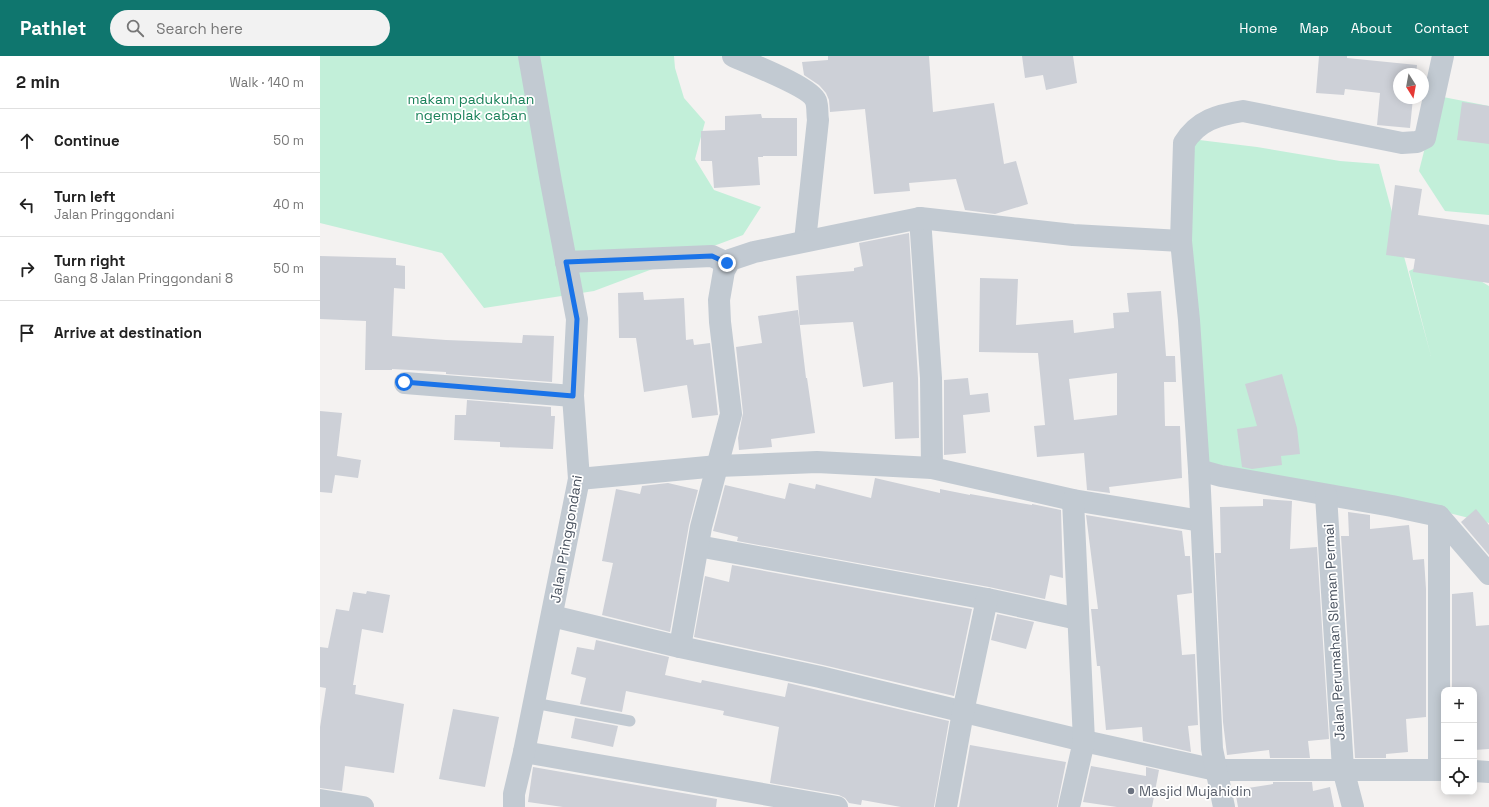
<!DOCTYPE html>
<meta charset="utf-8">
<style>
:root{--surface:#fff;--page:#f2f2f2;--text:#222;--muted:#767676;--line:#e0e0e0;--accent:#0f766e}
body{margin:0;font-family:"Space Grotesk",sans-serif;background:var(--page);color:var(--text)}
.controls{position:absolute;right:12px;bottom:12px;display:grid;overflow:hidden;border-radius:8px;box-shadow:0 2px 10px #0003}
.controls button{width:36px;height:36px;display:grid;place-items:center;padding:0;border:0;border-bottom:1px solid var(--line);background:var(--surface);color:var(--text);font:20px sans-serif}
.compass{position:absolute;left:1073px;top:12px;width:36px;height:36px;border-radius:50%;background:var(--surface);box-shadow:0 2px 10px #0003;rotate:169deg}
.stop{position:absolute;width:12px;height:12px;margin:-9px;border:3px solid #1a73e8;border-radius:50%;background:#fff}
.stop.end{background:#1a73e8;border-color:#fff;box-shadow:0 1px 4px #0008}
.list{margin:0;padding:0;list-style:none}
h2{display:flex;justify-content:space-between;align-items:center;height:52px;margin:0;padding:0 16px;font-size:17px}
h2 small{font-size:13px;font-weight:400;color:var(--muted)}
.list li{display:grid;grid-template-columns:26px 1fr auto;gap:12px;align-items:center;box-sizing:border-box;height:64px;padding:0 16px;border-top:1px solid var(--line)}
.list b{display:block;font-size:15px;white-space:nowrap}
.list p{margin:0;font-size:13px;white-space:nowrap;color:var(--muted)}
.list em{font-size:13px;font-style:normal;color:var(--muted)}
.icon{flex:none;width:22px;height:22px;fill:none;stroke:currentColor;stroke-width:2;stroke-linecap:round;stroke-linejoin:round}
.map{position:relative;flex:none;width:1169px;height:751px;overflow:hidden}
header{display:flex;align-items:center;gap:24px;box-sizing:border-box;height:56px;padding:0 20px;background:var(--accent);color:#fff}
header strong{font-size:19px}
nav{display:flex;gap:22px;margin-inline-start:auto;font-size:14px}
.search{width:280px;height:36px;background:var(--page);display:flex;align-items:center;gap:10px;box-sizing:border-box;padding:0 14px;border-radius:22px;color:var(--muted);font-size:15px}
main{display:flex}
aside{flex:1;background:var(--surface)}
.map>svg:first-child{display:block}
.green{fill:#c2efd9}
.building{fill:#cdd0d7;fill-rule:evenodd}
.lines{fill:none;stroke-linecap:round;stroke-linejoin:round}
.service{stroke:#c2cad2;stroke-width:11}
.minor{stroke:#c2cad2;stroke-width:22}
.route{stroke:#1a73e8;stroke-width:5}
.worship-dot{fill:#6b7280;stroke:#fff;stroke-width:1.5}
.labels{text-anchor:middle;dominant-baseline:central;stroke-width:3.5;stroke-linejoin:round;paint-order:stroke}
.park-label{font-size:14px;fill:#198159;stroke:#fff}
.street-label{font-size:14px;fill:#49525f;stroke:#fff}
.worship-label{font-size:14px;fill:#5b616d;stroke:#fff;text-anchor:start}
</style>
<header>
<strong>Pathlet</strong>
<div class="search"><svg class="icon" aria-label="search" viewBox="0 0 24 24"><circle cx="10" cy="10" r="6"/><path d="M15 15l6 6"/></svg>Search here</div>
<nav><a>Home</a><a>Map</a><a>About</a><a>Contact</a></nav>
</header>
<main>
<aside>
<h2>2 min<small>Walk · 140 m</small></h2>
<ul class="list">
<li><svg class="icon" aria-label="ahead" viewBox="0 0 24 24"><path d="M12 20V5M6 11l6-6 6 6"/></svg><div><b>Continue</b></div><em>50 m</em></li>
<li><svg class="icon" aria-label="left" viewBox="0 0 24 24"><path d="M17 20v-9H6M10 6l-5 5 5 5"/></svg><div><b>Turn left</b><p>Jalan Pringgondani</p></div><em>40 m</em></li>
<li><svg class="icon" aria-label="right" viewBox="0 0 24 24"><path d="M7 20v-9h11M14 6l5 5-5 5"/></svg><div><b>Turn right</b><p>Gang 8 Jalan Pringgondani 8</p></div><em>50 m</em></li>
<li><svg class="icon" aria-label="arrive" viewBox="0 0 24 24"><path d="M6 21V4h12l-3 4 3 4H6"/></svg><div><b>Arrive at destination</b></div></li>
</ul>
</aside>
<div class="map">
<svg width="1169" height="751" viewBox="0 0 1169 751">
<rect width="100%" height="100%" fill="#f4f2f1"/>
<!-- green -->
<g class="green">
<polygon points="0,0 354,0 355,12 364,42 385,66 375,103 394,134 441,151 423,179 274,235 164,252 122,197 0,167"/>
<polygon points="1118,40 1169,50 1169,159 1125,155 1099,115"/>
<polygon points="871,83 937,91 1020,105 1059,108 1111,300 1089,215 1120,201 1169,230 1169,467 1093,448 885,406 872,241"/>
</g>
<!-- building -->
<g class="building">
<polygon points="508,0 609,0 613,56 674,47 684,108 696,105 708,148 675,158 645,154 636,123 589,127 590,135 554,138 545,53 510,56 509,44 506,37 499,29 484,19 482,6 508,4"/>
<polygon points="702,0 753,0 757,27 726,34 723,19 705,22"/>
<polygon points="999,0 1027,0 1027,2 1097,9 1096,18 1079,18 1079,42 1093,42 1090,72 1057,69 1060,37 1025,33 1024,39 996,37"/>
<polygon points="1142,46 1169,50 1169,88 1137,84"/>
<polygon points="441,58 442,62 477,62 477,100 443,100 443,101 438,101 440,129 394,132 392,105 381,105 381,75 405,74 405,60"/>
<polygon points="1075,129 1102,133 1098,159 1169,169 1169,227 1093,216 1095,203 1066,199"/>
<polygon points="589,177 598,322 599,382 575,383 573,326 543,331 533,266 480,269 476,220 534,215 534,212 543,210 539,187"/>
<polygon points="0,200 76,202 76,209 85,210 85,233 74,232 72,280 126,284 202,287 203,279 234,280 232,326 126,318 126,316 72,313 72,314 45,314 46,265 0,263"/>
<path d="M 660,222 L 698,223 L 696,269 L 753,264 L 754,277 L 794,272 L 793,257 L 809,256 L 807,237 L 841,235 L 846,300 L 855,300 L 856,326 L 844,326 L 845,370 L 860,370 L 862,422 L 789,431 L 790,437 L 767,434 L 764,397 L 717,401 L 714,370 L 725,369 L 718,297 L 659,296 ZM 797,317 L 797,359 L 754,364 L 749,323 Z"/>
<polygon points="323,236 324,244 364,242 366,284 373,283 374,289 390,287 398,359 372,362 367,329 324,336 316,282 299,282 298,237"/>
<polygon points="478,254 486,322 487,322 495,377 451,383 452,391 419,394 418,382 423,357 416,291 442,287 438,260"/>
<polygon points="962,318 977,372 980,398 961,400 962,409 932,413 922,411 917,373 937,370 925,328"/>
<polygon points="648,322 650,339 668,337 670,356 643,359 646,397 624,399 624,324"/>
<polygon points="147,344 231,351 231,360 235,360 233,393 180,391 180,386 134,384 135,359 146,359"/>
<polygon points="0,355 22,357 17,400 41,404 38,422 15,419 12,437 0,436"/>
<polygon points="555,422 620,437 620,433 650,439 650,438 712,449 712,448 741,454 743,522 730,519 725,543 669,531 417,485 418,481 393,475 405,429 465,443 469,427 495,433 496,428 551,442"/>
<polygon points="348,427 378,434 369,469 350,576 282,559 293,507 282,505 296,433 320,438 322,430"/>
<polygon points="943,443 972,445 970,493 997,491 1009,683 988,685 990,702 950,702 949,694 907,699 903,666 895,497 901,497 900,451 943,450"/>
<polygon points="1156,453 1169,469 1169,499 1141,466"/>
<polygon points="1028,456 1050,459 1050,473 1089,469 1093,504 1104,503 1106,533 1106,661 1086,663 1088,696 1066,698 1066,702 1035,702 1021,480 1029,480"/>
<polygon points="766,459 862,475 865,500 870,500 872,537 857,539 862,599 875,598 878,669 868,670 871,696 823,685 822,671 786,674 780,610 777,610 771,553 778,553"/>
<polygon points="412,509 652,553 634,640 503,609 374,581 385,520 409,526"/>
<polygon points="47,535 70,539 63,577 42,573 33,629 36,629 35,638 84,648 74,717 25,710 22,735 0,732 0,671 6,632 0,631 0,591 8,592 16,553 29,555 33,536 46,538"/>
<polygon points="1153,536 1156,570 1169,569 1169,693 1154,694 1154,634 1132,634 1132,538"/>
<polygon points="677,558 714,566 706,593 671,584"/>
<polygon points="276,584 349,601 345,619 381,627 382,624 465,641 468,627 629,665 614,751 581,751 542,744 541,749 529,747 525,742 519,739 450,727 459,671 403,659 404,655 306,635 302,656 260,648 266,622 251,618 257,591 274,594"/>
<polygon points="133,653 179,661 165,731 119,723"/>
<polygon points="255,662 298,670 293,691 251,682"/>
<polygon points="650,689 746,706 737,751 639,751"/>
<polygon points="771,710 826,720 826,711 839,714 832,751 797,751 763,746"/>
<polygon points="213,711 397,743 396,751 243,751 208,746"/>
<polygon points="953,726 992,726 993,735 1010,731 1014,751 918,751 915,734 953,728"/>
</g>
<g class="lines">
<!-- service -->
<polyline class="service" points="214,647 310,665"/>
<!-- minor -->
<g class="minor">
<path d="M 413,0 C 428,7 491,31 496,45 C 498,51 497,59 498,64 L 485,185"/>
<polyline points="600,162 611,322 612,412"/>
<polyline points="246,206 392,200 407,207"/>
<polyline points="85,327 253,340"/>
<polyline points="879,414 901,420 1072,450 1119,460 1169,518"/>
<polyline points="259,423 398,410 497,406 612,412 753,444 881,465"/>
<polyline points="1006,439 1023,713 1033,751"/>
<polyline points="1119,460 1119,713"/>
<polyline points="378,490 667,543 758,563"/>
<polyline points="232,560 360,591 500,621 764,685 896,714 1124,714"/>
<polyline points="360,591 381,471 411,358 400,266 399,244 404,215 410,204 434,196 600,162 753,179 861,185"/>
<polyline points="204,696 517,751"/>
<polyline points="1154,715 1169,716"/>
<polyline points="0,744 43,751"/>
<polyline points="194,751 194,738 204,696 259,423 253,340 257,263 231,126 209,0"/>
<polyline points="626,751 643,656 667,543"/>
<polyline points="749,751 764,685 753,444"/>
<path d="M 904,751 L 892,693 L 879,414 L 869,264 L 861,185 L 864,87 C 878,64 898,59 923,55 L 1082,87 L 1097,86 L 1105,82 L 1123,0"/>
</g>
</g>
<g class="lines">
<!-- route -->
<polyline class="route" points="84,326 253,340 257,263 246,206 392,200 407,207"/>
</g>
<!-- markers -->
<circle class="worship-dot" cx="811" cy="735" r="4"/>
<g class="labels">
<!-- park labels -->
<g class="park-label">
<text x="151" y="43">makam padukuhan<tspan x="151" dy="16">ngemplak caban</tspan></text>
</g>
<!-- street labels -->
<g class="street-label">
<text transform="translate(246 483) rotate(-80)">Jalan Pringgondani</text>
<text transform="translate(1014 576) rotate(-93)">Jalan Perumahan Sleman Permai</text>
</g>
<!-- worship labels -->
<g class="worship-label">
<text x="819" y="735">Masjid Mujahidin</text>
</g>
</g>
</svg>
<div class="controls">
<button>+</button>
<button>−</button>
<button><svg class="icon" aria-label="locate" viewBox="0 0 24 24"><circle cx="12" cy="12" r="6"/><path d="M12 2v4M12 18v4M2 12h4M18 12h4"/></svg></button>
</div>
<svg class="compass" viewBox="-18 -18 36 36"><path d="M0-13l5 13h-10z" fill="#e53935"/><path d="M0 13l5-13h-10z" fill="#767676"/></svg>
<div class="stop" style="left:84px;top:326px"></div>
<div class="stop end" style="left:407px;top:207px"></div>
</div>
</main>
